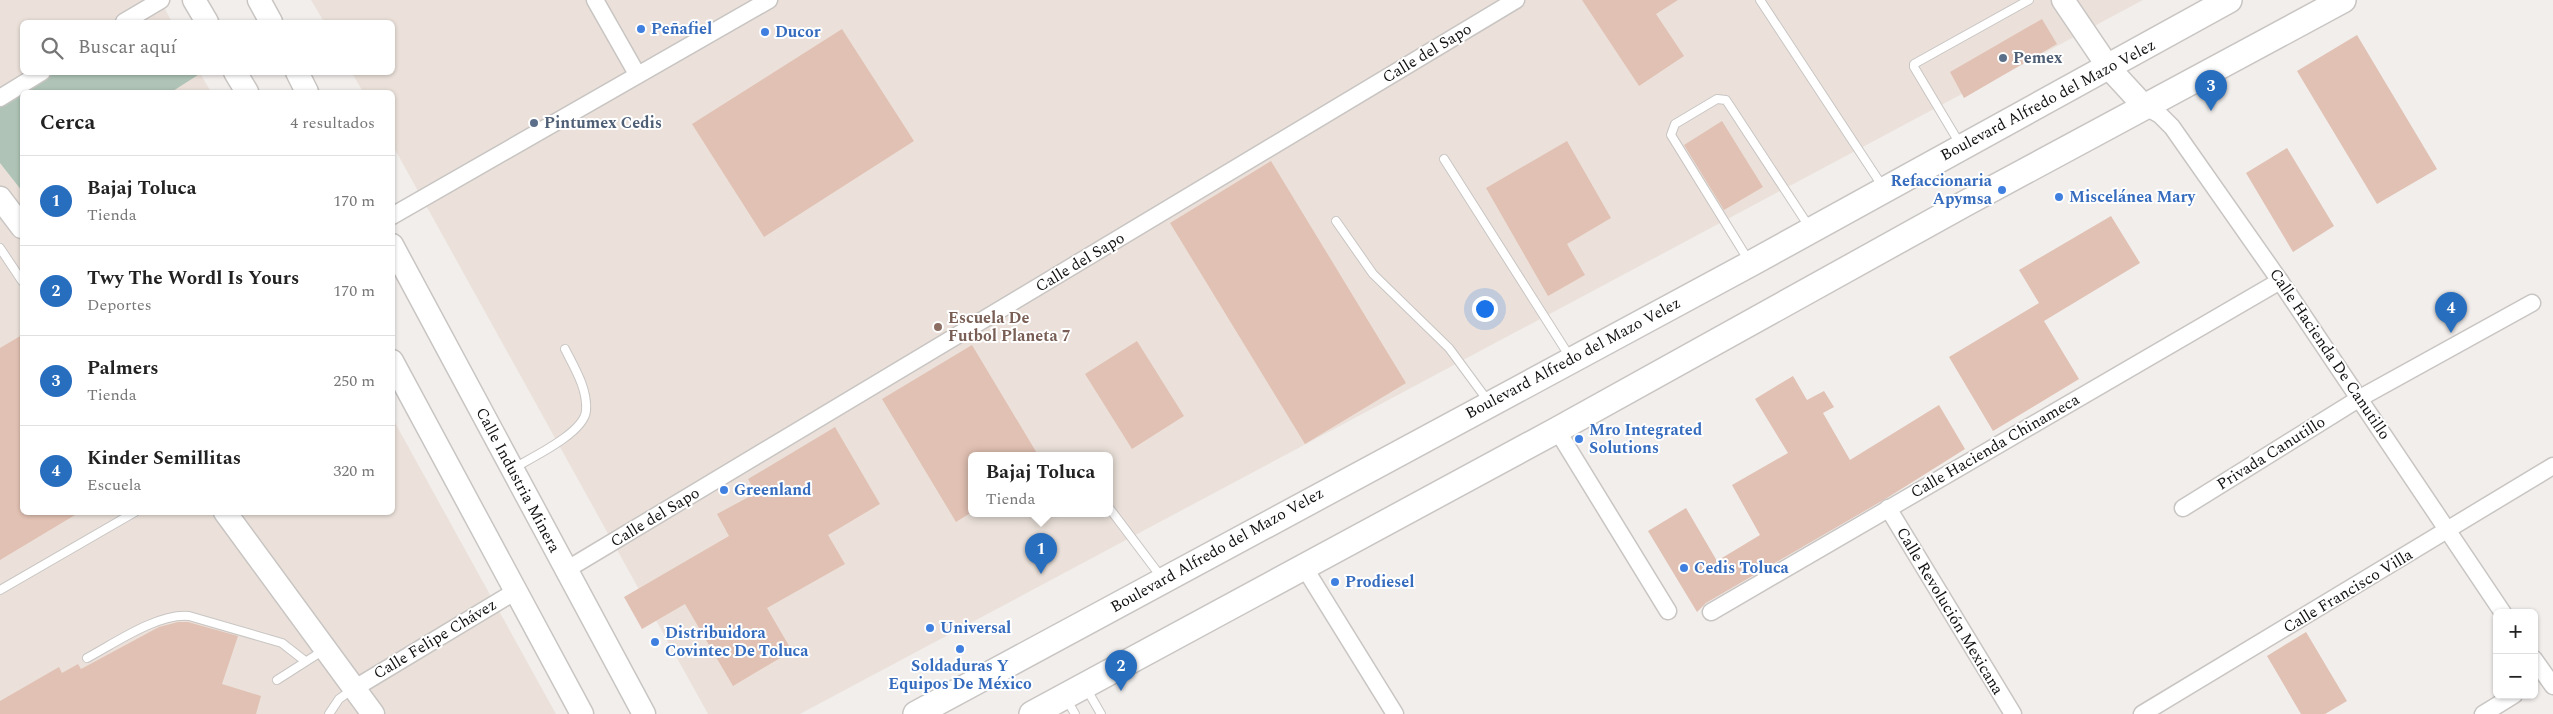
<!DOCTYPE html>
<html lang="es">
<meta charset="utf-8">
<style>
:root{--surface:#fff;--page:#f2f2f2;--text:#222;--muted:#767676;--line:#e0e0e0;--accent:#286ebf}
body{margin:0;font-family:Spectral,serif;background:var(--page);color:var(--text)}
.controls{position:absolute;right:15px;bottom:15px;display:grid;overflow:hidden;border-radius:8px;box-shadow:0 1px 4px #0004}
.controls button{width:45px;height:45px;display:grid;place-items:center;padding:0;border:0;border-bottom:1px solid var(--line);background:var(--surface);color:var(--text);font:25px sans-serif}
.you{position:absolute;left:1484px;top:308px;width:18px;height:18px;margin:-12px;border:4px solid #fff;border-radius:50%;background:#1a73e8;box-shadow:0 0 0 8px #1a73e833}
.badge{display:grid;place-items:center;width:32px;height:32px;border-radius:50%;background:var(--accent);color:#fff;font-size:16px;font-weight:700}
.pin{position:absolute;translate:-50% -41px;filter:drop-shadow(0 1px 2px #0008)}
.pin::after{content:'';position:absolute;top:26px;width:18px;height:15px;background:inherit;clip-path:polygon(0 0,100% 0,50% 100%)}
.popup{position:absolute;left:968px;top:452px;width:145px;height:65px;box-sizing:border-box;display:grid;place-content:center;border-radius:8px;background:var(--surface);filter:drop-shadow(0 1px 4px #0005);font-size:16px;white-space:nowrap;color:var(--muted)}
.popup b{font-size:19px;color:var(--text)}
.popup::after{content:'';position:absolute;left:50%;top:100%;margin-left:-10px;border:10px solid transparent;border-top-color:var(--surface)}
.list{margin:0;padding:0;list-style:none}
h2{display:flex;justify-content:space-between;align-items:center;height:65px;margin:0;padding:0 20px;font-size:21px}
h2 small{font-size:16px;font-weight:400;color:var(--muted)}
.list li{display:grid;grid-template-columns:32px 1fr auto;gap:15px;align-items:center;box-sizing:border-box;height:90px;padding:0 20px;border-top:1px solid var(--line)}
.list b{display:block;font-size:19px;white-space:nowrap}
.list p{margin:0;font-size:16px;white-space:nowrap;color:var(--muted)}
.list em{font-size:16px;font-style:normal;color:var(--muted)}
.icon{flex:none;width:28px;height:28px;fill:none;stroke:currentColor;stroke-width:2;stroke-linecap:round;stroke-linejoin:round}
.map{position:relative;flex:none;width:2553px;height:714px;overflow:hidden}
.search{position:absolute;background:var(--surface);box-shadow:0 1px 4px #0004;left:20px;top:20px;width:375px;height:55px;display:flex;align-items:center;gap:12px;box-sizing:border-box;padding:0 18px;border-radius:8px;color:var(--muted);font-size:19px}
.panel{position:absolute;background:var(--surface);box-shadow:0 1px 4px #0004;left:20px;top:90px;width:375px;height:425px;border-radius:8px}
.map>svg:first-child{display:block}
.built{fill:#ebe1da;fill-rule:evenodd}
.green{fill:#afc4b7}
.building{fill:#e1c1b3}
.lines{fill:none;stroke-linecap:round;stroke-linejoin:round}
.service-casing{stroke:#c8c5c3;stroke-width:10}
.minor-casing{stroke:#c8c5c3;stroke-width:19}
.secondary-casing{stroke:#c8c5c3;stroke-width:25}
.primary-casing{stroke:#c8c5c3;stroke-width:28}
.service{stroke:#fff;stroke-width:8}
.minor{stroke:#fff;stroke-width:16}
.secondary{stroke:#fff;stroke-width:22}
.primary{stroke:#fff;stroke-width:25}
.shop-dot{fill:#3f7fe0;stroke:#fff;stroke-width:2}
.service-dot{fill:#5c6f8a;stroke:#fff;stroke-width:2}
.education-dot{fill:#8d6e63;stroke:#fff;stroke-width:2}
.labels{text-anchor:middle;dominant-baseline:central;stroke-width:4;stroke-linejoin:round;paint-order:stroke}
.shop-label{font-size:16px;font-weight:bold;fill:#366cbe;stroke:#fff;text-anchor:start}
.street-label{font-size:16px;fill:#121111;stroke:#fff}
.service-label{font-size:16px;font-weight:bold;fill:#4e5e75;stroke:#fff;text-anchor:start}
.education-label{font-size:16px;font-weight:bold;fill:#785e54;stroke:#fff;text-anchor:start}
</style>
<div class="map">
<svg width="2553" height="714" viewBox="0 0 2553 714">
<rect width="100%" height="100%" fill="#f1eeec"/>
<!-- built -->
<g class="built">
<polygon points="0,0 160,0 172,22 22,22 22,72 200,73 211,92 22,92 22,512 392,512 393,419 556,714 0,714"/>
<path d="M 311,0 L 2143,0 L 1992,81 L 1990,79 L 800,714 L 708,714 L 393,146 L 392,92 L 363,92 L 352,73 L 392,72 L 392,22 L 324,22 ZM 972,455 L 1110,455 L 1110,513 L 972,513 Z"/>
</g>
<!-- green -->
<polygon class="green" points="52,73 200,72 201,73 173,91 173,92 22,92 22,191 0,163 0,106"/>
<!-- building -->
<g class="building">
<polygon points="1582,0 1678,0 1656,14 1684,56 1639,86"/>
<polygon points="2042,19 2057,44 1964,98 1950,72"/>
<polygon points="842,29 914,141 764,237 692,124"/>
<polygon points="2357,35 2437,169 2377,204 2297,71"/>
<polygon points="1722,121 1763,187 1724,210 1684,145"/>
<polygon points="1567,141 1611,218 1567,244 1585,275 1548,296 1486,188"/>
<polygon points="2287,148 2334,226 2293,252 2246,173"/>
<polygon points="1271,161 1406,383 1305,444 1170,223"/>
<polygon points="2111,216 2140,263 2044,321 2079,379 1993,431 1949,357 2039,303 2019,270"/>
<polygon points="22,335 22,512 80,512 0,560 0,348"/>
<polygon points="1137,341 1184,416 1132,449 1085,374"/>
<polygon points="972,345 1038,455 972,455 972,512 956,522 882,399"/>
<polygon points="1793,376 1807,400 1824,391 1834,407 1823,413 1850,460 1939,405 1965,449 1887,498 1706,603 1697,612 1648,531 1686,508 1717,561 1760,535 1732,485 1788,453 1755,399"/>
<polygon points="835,427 880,504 828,535 845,564 767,608 792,651 733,686 685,604 642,629 624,597 729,536 717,514 756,493 748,479"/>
<polygon points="178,622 188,622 238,636 222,684 261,696 256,714 0,714 0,701 59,667 62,673 78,664 81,669 159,627"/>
<polygon points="2306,632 2347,701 2325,714 2301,714 2267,656"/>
</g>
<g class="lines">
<defs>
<g id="service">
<polyline points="1760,0 1883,187"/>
<polyline points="1960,144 1914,67 1914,64 2029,0"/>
<polyline points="1444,159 1570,357"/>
<polyline points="1336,221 1373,274 1449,348 1488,401"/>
<polyline points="0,248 22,281"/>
<polyline points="1749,261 1671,135 1675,124 1717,99 1726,100 1810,228"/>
<path d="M 514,468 C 531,458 584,433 586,411 C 588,389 574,367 565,349"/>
<polyline points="1110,509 1162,578"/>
<polyline points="0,590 135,512"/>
<path d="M 87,658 C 115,643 158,613 189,616 L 282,643 L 305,661"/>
<polyline points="277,680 324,650"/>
<polyline points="1086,688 1101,714"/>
<polyline points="1067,700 1075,714"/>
<polyline points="329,714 339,699 353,689"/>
</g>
<g id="minor">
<polyline points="595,0 637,74"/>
<polyline points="124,22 161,0"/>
<polyline points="0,98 42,72"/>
<polyline points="2144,106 2160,115 2172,127 2280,281 2503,613"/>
<polyline points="392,216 769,0"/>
<polyline points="1557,430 1668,611"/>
<polyline points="1888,508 2013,714"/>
<polyline points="2183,508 2360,398 2532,303"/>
<polyline points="1304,567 1395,714"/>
<polyline points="566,570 1516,0"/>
<polyline points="1711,612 2280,281"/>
<polyline points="2534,659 2553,686"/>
<polyline points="355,688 516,591"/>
<polyline points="2142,714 2553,466"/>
<polyline points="2483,714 2514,695"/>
</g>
<g id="secondary">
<polyline points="194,0 207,22"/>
<polyline points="259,0 271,22"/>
<polyline points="2063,0 2109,68 2144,106"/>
<polyline points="235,72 247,92"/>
<polyline points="297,72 307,92"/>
<polyline points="0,198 22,227"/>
<polyline points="392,245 644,714"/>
<polyline points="392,361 582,714"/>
<polyline points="225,512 373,714"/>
</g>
<g id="primary">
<polyline points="916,714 1750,264 2229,0"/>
<polyline points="1032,714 1557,430 1966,203 2343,0"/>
</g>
</defs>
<!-- service casing -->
<use href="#service" class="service-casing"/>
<!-- minor casing -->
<use href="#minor" class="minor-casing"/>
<!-- secondary casing -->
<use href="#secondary" class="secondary-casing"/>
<!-- primary casing -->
<use href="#primary" class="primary-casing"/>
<!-- service -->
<use href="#service" class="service"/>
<!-- minor -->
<use href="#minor" class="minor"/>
<!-- secondary -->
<use href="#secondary" class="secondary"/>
<!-- primary -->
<use href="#primary" class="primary"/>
</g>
<!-- markers -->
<g class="shop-dot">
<circle cx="641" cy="29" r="5"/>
<circle cx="765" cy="32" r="5"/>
<circle cx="2002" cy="190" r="5"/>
<circle cx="2059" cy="197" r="5"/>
<circle cx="1579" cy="439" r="5"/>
<circle cx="724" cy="490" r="5"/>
<circle cx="1684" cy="568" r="5"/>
<circle cx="1335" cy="582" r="5"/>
<circle cx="930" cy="628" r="5"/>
<circle cx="655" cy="642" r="5"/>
<circle cx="960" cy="649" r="5"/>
</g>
<g class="service-dot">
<circle cx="2003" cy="58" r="5"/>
<circle cx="534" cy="123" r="5"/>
</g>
<circle class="education-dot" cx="938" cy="327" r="5"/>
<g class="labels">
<!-- shop labels -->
<g class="shop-label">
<text x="651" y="29">Peñafiel</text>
<text x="775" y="32">Ducor</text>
<text x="1992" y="181" text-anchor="end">Refaccionaria<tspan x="1992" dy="18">Apymsa</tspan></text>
<text x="2069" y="197">Miscelánea Mary</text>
<text x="1589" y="430">Mro Integrated<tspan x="1589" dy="18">Solutions</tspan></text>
<text x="734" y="490">Greenland</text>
<text x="1694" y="568">Cedis Toluca</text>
<text x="1345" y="582">Prodiesel</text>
<text x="940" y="628">Universal</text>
<text x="665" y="633">Distribuidora<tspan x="665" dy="18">Covintec De Toluca</tspan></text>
<text x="960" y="666" text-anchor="middle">Soldaduras Y<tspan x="960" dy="18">Equipos De México</tspan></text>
</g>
<!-- street labels -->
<g class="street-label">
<text transform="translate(1427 53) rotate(-31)">Calle del Sapo</text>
<text transform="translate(2048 100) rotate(-28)">Boulevard Alfredo del Mazo Velez</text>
<text transform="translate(1080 262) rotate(-31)">Calle del Sapo</text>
<text transform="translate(2330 354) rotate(56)">Calle Hacienda De Canutillo</text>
<text transform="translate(1573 358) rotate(-28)">Boulevard Alfredo del Mazo Velez</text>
<text transform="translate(1995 446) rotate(-30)">Calle Hacienda Chinameca</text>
<text transform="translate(2271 453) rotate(-32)">Privada Canutillo</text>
<text transform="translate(518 480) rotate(62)">Calle Industria Minera</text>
<text transform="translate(655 517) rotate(-31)">Calle del Sapo</text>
<text transform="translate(1217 550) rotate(-29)">Boulevard Alfredo del Mazo Velez</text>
<text transform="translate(2348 591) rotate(-31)">Calle Francisco Villa</text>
<text transform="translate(1950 611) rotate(59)">Calle Revolución Mexicana</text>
<text transform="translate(435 639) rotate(-31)">Calle Felipe Chávez</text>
</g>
<!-- service labels -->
<g class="service-label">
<text x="2013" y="58">Pemex</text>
<text x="544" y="123">Pintumex Cedis</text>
</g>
<!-- education labels -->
<g class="education-label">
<text x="948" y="318">Escuela De<tspan x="948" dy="18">Futbol Planeta 7</tspan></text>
</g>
</g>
</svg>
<div class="controls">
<button>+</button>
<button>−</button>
</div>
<div class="you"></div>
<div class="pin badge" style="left:1041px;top:574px">1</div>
<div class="popup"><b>Bajaj Toluca</b>Tienda</div>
<div class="pin badge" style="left:1121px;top:691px">2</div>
<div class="pin badge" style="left:2211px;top:111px">3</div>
<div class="pin badge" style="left:2451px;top:333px">4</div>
<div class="search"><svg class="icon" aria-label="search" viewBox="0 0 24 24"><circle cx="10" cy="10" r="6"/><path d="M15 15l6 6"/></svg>Buscar aquí</div>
<section class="panel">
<h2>Cerca<small>4 resultados</small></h2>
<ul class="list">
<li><span class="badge">1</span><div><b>Bajaj Toluca</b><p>Tienda</p></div><em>170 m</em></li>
<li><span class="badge">2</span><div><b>Twy The Wordl Is Yours</b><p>Deportes</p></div><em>170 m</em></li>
<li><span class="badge">3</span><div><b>Palmers</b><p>Tienda</p></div><em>250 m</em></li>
<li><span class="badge">4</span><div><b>Kinder Semillitas</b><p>Escuela</p></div><em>320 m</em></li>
</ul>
</section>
</div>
